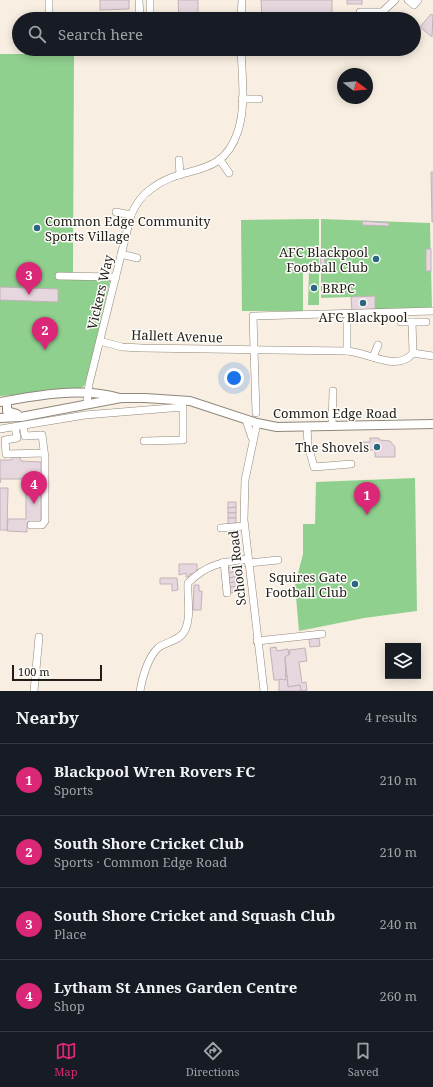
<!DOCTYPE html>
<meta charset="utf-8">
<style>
:root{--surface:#171b24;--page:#20242c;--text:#f1f3f6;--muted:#9ea1a6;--line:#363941;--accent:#db2777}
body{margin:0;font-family:"Noto Serif",serif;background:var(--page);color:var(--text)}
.controls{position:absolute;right:12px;bottom:12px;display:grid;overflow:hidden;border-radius:0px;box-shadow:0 2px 10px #0003}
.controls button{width:36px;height:36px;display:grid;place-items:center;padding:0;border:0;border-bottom:1px solid var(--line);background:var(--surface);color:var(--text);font:20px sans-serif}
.compass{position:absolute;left:337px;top:68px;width:36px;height:36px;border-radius:50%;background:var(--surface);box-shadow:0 2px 10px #0003;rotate:106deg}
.scale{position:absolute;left:12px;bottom:10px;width:90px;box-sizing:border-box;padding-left:4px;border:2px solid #211e19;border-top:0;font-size:11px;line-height:14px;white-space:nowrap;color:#211e19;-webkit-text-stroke:3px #fefdfa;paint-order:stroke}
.you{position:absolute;left:234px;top:378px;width:14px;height:14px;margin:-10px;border:3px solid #fff;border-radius:50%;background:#1a73e8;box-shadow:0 0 0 6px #1a73e833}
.badge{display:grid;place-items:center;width:26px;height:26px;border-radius:50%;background:var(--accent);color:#fff;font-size:13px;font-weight:700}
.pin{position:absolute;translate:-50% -33px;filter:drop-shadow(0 1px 2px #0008)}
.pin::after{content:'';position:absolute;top:21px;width:14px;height:12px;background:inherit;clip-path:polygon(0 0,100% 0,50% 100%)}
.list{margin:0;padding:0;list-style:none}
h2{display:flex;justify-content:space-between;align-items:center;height:52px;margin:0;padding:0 16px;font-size:17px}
h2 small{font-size:13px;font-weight:400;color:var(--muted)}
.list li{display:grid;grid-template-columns:26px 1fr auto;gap:12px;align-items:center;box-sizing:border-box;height:72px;padding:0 16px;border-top:1px solid var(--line)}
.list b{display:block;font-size:15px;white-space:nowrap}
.list p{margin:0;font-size:13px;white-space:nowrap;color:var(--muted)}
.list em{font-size:13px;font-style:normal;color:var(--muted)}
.icon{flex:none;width:22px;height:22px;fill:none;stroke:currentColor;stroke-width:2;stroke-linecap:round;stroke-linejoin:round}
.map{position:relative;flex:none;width:433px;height:691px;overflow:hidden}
.search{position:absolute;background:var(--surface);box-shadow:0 2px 10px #0003;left:12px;right:12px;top:12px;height:44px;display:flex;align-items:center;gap:10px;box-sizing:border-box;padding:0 14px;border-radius:22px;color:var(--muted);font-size:15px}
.sheet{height:340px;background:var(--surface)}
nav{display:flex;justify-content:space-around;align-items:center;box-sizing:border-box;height:56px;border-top:1px solid var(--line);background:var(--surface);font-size:11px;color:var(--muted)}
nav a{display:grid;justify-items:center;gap:2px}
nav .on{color:var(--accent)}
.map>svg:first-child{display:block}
.green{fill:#90d08f}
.building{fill:#e6d6dd;stroke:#c2b2b9}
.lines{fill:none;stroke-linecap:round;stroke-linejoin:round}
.minor-casing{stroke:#8f877b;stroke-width:8}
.major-casing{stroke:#8f877b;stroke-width:10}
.minor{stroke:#fff;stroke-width:7}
.major{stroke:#fff;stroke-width:8}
.poi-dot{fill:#2d6680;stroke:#fefdfa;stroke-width:1.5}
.labels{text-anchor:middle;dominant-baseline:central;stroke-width:3;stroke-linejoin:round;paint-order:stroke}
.poi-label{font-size:13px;fill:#211e19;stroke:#fefdfa;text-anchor:end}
.street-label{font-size:13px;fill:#211e19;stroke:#fefdfa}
</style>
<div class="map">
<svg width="433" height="691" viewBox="0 0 433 691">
<rect width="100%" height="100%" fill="#f8eee1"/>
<!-- green -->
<g class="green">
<polygon points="0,54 74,54 73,276 111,277 86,384 79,390 0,396"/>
<polygon points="319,219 319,268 303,269 303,311 242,311 241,220"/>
<polygon points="321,219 430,223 432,308 352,311 351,297 321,298"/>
<polygon points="309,270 319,271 319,305 308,305"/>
<polygon points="415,478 417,611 364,618 299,631 295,585 303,554 303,524 315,524 316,482"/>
</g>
<!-- building -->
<g class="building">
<polygon points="100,0 129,0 129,9 100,10"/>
<polygon points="178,0 198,0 198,19 179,19"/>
<polygon points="261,0 332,0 332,19 262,19"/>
<rect x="347" y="0" width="15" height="4"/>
<polygon points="156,14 175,14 176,19 156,19"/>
<polygon points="431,14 433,15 432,37 420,27"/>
<polygon points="431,172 433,172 433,222 432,222"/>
<polygon points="363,221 389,223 389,226 362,225"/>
<rect x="426" y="249" width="5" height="22"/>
<polygon points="320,252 324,252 325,267 321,267"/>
<polygon points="0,287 58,289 58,302 0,300"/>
<polygon points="375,296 375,309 352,311 351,297"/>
<polygon points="370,438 379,438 379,440 390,441 395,447 395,457 375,457 375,450 361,450 361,442 370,442"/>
<polygon points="14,456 19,456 21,461 41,462 41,523 27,523 27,532 7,531 8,519 26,519 26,488 29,488 29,479 1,479 0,483 0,460 11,460"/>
<polygon points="0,488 8,488 7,530 0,530"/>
<polygon points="228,502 236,502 236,507 228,508"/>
<polygon points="236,507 236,513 228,513 228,508"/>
<rect x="228" y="513" width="8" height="5"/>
<polygon points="228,518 236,518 236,523 228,524"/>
<polygon points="179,564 197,564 197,574 189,574 189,577 186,577 186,573 179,575"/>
<polygon points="238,566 238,571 228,573 228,568"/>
<polygon points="238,571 239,576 229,578 228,573"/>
<polygon points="239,576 240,581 229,583 229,578"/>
<polygon points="160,578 177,578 178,590 172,591 172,584 160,584"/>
<polygon points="240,581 240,586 230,587 229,583"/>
<polygon points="194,585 199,585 199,591 202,591 201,610 193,610"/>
<polygon points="240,586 241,591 230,593 230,587"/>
<polygon points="319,638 320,646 310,647 309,639"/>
<polygon points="270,648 276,647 277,651 288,649 289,656 285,657 286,680 274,680"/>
<polygon points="305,648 307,661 299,662 302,683 306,682 307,690 301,691 300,685 288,687 285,657 290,654 289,650"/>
<polygon points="285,675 287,675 288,687 300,685 301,691 279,691 279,679 286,680"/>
</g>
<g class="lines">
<defs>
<g id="minor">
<polyline points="49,0 49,19"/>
<polyline points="139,0 140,19"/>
<polyline points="150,0 150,19"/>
<polyline points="408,0 414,5 418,0"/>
<polyline points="241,19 242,0"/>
<polyline points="359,19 360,12 382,12 395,0"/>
<polyline points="242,99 259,99"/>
<polyline points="179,160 180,175"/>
<polyline points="220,160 229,173"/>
<polyline points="116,212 131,215"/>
<polyline points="121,254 137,258"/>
<polyline points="59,276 116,277"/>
<polyline points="401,322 426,322"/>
<polyline points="412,322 413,353"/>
<path d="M 100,341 L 122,347 L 142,348 L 347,351 C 368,352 397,373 413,353 L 433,356"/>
<polyline points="347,351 347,320"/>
<polyline points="373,357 378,345"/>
<path d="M 87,404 L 89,384 L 131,215 C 135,206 142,195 151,189 C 183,163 222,181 238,131 C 246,106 242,75 241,49"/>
<polyline points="256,413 253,316 433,311"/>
<polyline points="246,420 252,438"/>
<polyline points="257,423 245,480 244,520 264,691"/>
<polyline points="23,426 25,436 42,435 45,458 45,521 42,525 31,525"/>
<polyline points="332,426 333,391"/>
<polyline points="15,427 17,438 5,440 6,454 44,453"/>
<polyline points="307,427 308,445 314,467 351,464"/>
<polyline points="0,429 85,415 183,407 183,440 144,441"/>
<polyline points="221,528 244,526"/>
<polyline points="224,562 227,593"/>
<polyline points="248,563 278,560"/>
<polyline points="257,641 322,634"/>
<polyline points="34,691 39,637"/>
<path d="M 140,691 C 142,678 148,657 158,648 C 165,642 179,641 184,632 C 192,618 187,598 188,583 C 207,564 222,562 248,559"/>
</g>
<g id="major">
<polyline points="7,401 7,411 17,414"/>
<path d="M 0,402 C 38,395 82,387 120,398"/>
<polyline points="0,418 21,417 121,398 145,398 190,401 257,423 277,427 433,424"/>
</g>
</defs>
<!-- minor casing -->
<use href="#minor" class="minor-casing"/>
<!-- major casing -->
<use href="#major" class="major-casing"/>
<!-- minor -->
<use href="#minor" class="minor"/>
<!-- major -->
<use href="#major" class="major"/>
</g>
<!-- markers -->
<g class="poi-dot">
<circle cx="37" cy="228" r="4"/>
<circle cx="376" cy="259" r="4"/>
<circle cx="314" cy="288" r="4"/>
<circle cx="363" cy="303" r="4"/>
<circle cx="377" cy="447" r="4"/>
<circle cx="355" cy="584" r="4"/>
</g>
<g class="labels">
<!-- poi labels -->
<g class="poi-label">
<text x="45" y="221" text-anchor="start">Common Edge Community<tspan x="45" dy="15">Sports Village</tspan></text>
<text x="368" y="252">AFC Blackpool<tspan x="368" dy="15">Football Club</tspan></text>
<text x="322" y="288" text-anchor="start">BRPC</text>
<text x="363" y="317" text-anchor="middle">AFC Blackpool</text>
<text x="369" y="447">The Shovels</text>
<text x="347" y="577">Squires Gate<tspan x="347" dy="15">Football Club</tspan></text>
</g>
<!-- street labels -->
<g class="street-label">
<text transform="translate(100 292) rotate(-77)">Vickers Way</text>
<text transform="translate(177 336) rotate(2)">Hallett Avenue</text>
<text x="335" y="413">Common Edge Road</text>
<text transform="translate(237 568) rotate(-96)">School Road</text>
</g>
</g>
</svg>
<div class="controls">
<button><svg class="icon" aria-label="layers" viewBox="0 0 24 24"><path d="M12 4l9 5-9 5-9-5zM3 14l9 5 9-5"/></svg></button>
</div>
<svg class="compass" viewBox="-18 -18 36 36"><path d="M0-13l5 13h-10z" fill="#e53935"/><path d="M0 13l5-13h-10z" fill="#9ea1a6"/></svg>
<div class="scale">100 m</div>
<div class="you"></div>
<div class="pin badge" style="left:367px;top:515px">1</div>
<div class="pin badge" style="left:45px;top:350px">2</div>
<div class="pin badge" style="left:29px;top:295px">3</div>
<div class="pin badge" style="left:34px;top:504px">4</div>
<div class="search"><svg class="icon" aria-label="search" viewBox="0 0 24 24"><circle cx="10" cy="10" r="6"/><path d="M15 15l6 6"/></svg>Search here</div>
</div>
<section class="sheet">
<h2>Nearby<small>4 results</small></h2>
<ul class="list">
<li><span class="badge">1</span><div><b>Blackpool Wren Rovers FC</b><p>Sports</p></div><em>210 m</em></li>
<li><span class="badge">2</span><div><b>South Shore Cricket Club</b><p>Sports · Common Edge Road</p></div><em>210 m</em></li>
<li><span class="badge">3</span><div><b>South Shore Cricket and Squash Club</b><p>Place</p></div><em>240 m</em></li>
<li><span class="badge">4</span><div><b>Lytham St Annes Garden Centre</b><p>Shop</p></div><em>260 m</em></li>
</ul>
</section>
<nav>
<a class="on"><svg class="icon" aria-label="map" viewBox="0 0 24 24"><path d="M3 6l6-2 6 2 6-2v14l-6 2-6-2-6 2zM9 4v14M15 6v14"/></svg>Map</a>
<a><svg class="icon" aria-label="directions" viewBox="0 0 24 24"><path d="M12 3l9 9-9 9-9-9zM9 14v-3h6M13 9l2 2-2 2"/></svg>Directions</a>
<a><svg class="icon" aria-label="saved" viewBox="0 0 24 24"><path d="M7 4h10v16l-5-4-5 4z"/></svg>Saved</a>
</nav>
